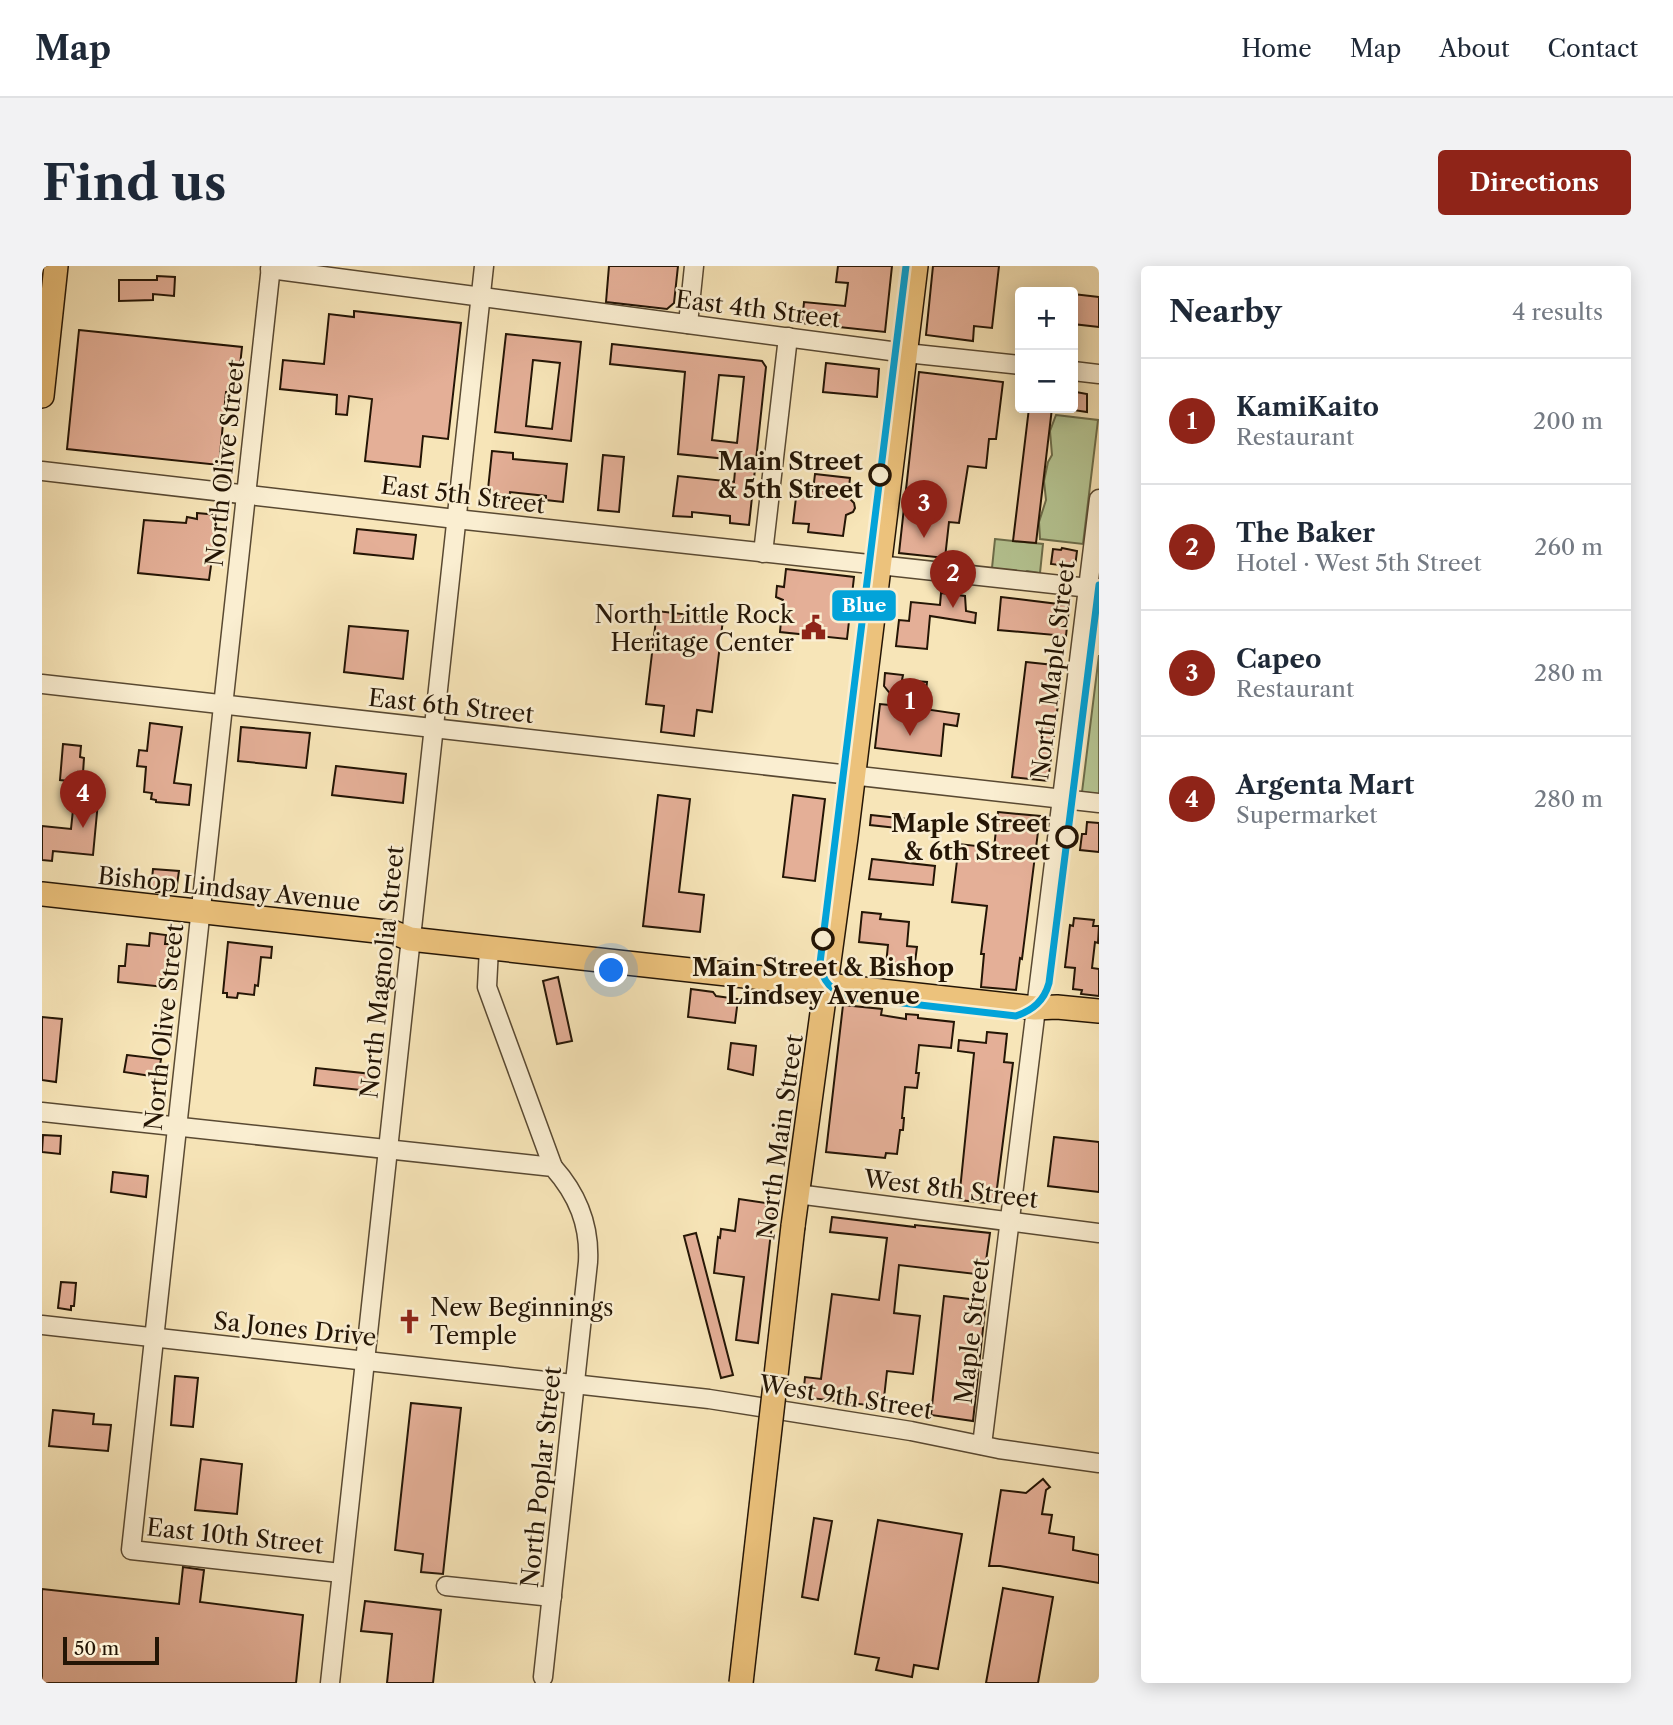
<!DOCTYPE html>
<meta charset="utf-8">
<style>
:root{--surface:#fff;--page:#f2f2f3;--text:#1f2937;--muted:#747a83;--line:#e0e1e3;--accent:#8f2418}
body{margin:0;font-family:"Libre Caslon Text",serif;background:var(--page);color:var(--text)}
.controls{position:absolute;right:21px;top:21px;display:grid;overflow:hidden;border-radius:7px;box-shadow:0 4px 18px #0003}
.controls button{width:63px;height:63px;display:grid;place-items:center;padding:0;border:0;border-bottom:2px solid var(--line);background:var(--surface);color:var(--text);font:35px sans-serif}
.scale{position:absolute;left:21px;bottom:18px;width:96px;box-sizing:border-box;padding-left:7px;border:4px solid #241505;border-top:0;font-size:19px;line-height:24px;white-space:nowrap;color:#241505;-webkit-text-stroke:5px #faeed1;paint-order:stroke}
.you{position:absolute;left:570px;top:705px;width:24px;height:24px;margin:-18px;border:5px solid #fff;border-radius:50%;background:#1a73e8;box-shadow:0 0 0 10px #1a73e833}
.badge{display:grid;place-items:center;width:46px;height:46px;border-radius:50%;background:var(--accent);color:#fff;font-size:23px;font-weight:700}
.pin{position:absolute;translate:-50% -58px;filter:drop-shadow(0 2px 4px #0008)}
.pin::after{content:'';position:absolute;top:37px;width:24px;height:21px;background:inherit;clip-path:polygon(0 0,100% 0,50% 100%)}
.list{margin:0;padding:0;list-style:none}
h2{display:flex;justify-content:space-between;align-items:center;height:91px;margin:0;padding:0 28px;font-size:30px}
h2 small{font-size:23px;font-weight:400;color:var(--muted)}
.list li{display:grid;grid-template-columns:46px 1fr auto;gap:21px;align-items:center;box-sizing:border-box;height:126px;padding:0 28px;border-top:2px solid var(--line)}
.list b{display:block;font-size:26px;white-space:nowrap}
.list p{margin:0;font-size:23px;white-space:nowrap;color:var(--muted)}
.list em{font-size:23px;font-style:normal;color:var(--muted)}
.map{position:relative;flex:none;width:1057px;height:1417px;overflow:hidden;border-radius:7px}
header{display:flex;align-items:center;gap:42px;box-sizing:border-box;height:98px;padding:0 35px;background:var(--surface);border-bottom:2px solid var(--line)}
header strong{font-size:33px}
nav{display:flex;gap:38px;margin-inline-start:auto;font-size:24px}
.intro{display:flex;align-items:center;justify-content:space-between;box-sizing:border-box;height:168px;padding:0 42px}
h1{margin:0;font-size:49px}
.button{padding:18px 32px;border-radius:7px;background:var(--accent);color:#fff;font-size:24px;font-weight:700}
main{display:flex;gap:42px;padding:0 42px}
aside{flex:1;background:var(--surface);border-radius:7px;box-shadow:0 4px 18px #0003}
.map>svg:first-child{display:block}
.green{fill:#b6c694;stroke:#6d6e4c;stroke-width:2}
.building{fill:#e4af97;stroke:#241505;stroke-width:2;fill-rule:evenodd}
.lines{fill:none;stroke-linecap:round;stroke-linejoin:round}
.minor-casing{stroke:#594932;stroke-width:21}
.major-casing{stroke:#241505;stroke-width:26}
.minor{stroke:#faeed1;stroke-width:18}
.major{stroke:#ecc27c;stroke-width:23}
.major-bridge-casing{stroke:#241505;stroke-width:26;stroke-linecap:butt}
.major-bridge{stroke:#ecc27c;stroke-width:23}
.tram-1-casing{stroke:#faeed1;stroke-width:12}
.tram-1{stroke:#02a3d9;stroke-width:7}
.stop-dot{fill:#faeed1;stroke:#241505;stroke-width:3.5}
.labels{text-anchor:middle;dominant-baseline:central;stroke-width:5;stroke-linejoin:round;paint-order:stroke}
.street-label{font-size:24px;fill:#241505;stroke:#faeed1}
.stop-label{font-size:24px;font-weight:bold;fill:#241505;stroke:#faeed1;text-anchor:end}
.poi-label{font-size:24px;fill:#241505;stroke:#faeed1;text-anchor:end}
.line-badge{stroke:#faeed1;stroke-width:2.5}
.badge-label{font-size:19px;text-anchor:middle;font-weight:bold;fill:#fff}
</style>
<header>
<strong>Map</strong>
<nav><a>Home</a><a>Map</a><a>About</a><a>Contact</a></nav>
</header>
<div class="intro"><h1>Find us</h1><a class="button">Directions</a></div>
<main>
<div class="map">
<svg width="1057" height="1417" viewBox="0 0 1057 1417">
<rect width="100%" height="100%" fill="#f7e5b8"/>
<filter id="stains"><feTurbulence type="fractalNoise" baseFrequency=".00286" numOctaves="4"/><feColorMatrix values="0 0 0 0 .2 0 0 0 0 .09 0 0 0 0 .02 0 0 0 .5 -.17"/></filter>
<radialGradient id="worn" r=".72"><stop offset=".6" stop-color="#630" stop-opacity="0"/><stop offset="1" stop-color="#630" stop-opacity=".3"/></radialGradient>
<!-- green -->
<g class="green">
<polygon points="1014,149 1056,154 1041,278 998,273 997,256 1004,234 1002,215 1006,196 1010,189 1008,165"/>
<polygon points="953,273 1001,278 998,307 985,305 979,309 953,305 950,302"/>
<polygon points="1057,389 1057,528 1040,526"/>
</g>
<!-- building -->
<g class="building">
<polygon points="567,0 636,0 632,37 625,43 564,36"/>
<polygon points="796,0 850,0 843,66 760,57 762,36 803,40 806,17 794,16"/>
<polygon points="891,0 957,0 950,62 932,60 931,75 884,69"/>
<polygon points="115,10 133,11 132,30 111,28 111,34 77,35 77,14 115,14"/>
<polygon points="1031,28 1057,31 1057,61 1031,58"/>
<polygon points="312,45 419,57 406,173 381,170 378,201 323,195 330,133 307,130 305,149 294,148 295,129 238,123 241,94 282,98 287,48 312,51"/>
<polygon points="37,64 200,81 195,127 184,126 177,199 25,183"/>
<path d="M 464,68 L 539,76 L 529,175 L 453,166 ZM 491,94 L 518,97 L 510,163 L 484,160 Z"/>
<path d="M 570,78 L 720,95 L 724,101 L 707,259 L 688,257 L 688,250 L 650,246 L 650,251 L 631,250 L 636,210 L 692,216 L 694,194 L 636,188 L 643,106 L 568,98 ZM 677,109 L 702,111 L 695,177 L 670,174 Z"/>
<polygon points="784,97 837,103 835,131 781,126"/>
<polygon points="877,106 961,116 954,173 947,173 944,202 926,200 917,257 907,256 903,292 857,287"/>
<polygon points="1034,126 1045,128 1045,146 1031,144 1031,130 1034,130"/>
<polygon points="987,142 1010,142 994,277 971,275"/>
<polygon points="450,185 471,187 471,193 525,198 521,236 504,234 504,230 468,226 467,235 445,233"/>
<polygon points="561,189 582,191 577,246 556,244"/>
<polygon points="773,208 808,212 806,231 812,237 813,242 811,246 804,249 801,270 766,266 767,258 751,257 755,223 771,225"/>
<polygon points="155,247 176,249 167,314 96,307 102,254 144,257 145,251 155,253"/>
<polygon points="315,263 374,269 371,293 312,287"/>
<polygon points="1020,282 1035,285 1033,301 1009,298 1011,283 1019,284"/>
<polygon points="744,303 812,311 805,373 738,366 741,334 734,331 735,320 742,321"/>
<polygon points="899,327 923,330 924,345 934,347 933,357 888,350 885,383 854,380 857,354 867,355 869,336 898,339"/>
<polygon points="959,331 1024,339 1024,342 1027,342 1024,370 956,364"/>
<polygon points="615,345 681,353 670,446 655,444 652,470 619,466 622,440 604,438"/>
<polygon points="307,360 366,365 361,413 302,406"/>
<polygon points="984,396 1021,400 1006,515 970,511"/>
<polygon points="843,407 861,409 860,414 885,416 882,443 917,448 915,460 902,458 899,490 833,482 838,438 858,440 842,420"/>
<polygon points="108,457 140,461 132,517 149,519 147,539 114,536 114,534 109,533 110,527 102,526 104,501 95,500 97,484 105,485"/>
<polygon points="199,461 268,467 264,502 196,495"/>
<polygon points="21,478 39,480 38,491 42,492 41,507 36,506 35,516 18,514"/>
<polygon points="294,500 364,508 361,537 290,529"/>
<polygon points="616,529 648,533 637,626 662,629 658,666 601,660"/>
<polygon points="751,529 783,533 773,615 741,611"/>
<polygon points="32,534 56,536 51,589 11,585 10,595 0,594 0,560 29,563"/>
<polygon points="956,546 998,550 980,693 978,692 974,724 939,721 942,688 939,688 945,640 910,636 917,578 952,582"/>
<polygon points="829,549 865,553 864,563 828,559"/>
<polygon points="1045,556 1057,557 1057,586 1038,584 1040,568 1044,568"/>
<polygon points="830,593 893,600 891,619 827,613"/>
<polygon points="111,603 137,605 134,626 114,626 114,623 109,623"/>
<polygon points="820,646 839,648 838,653 867,656 865,680 875,681 871,711 843,708 846,679 817,676"/>
<polygon points="1032,652 1052,654 1051,660 1057,660 1056,677 1053,676 1050,702 1057,703 1057,730 1039,728 1040,724 1031,723 1033,702 1023,701 1028,659 1031,660"/>
<polygon points="108,667 124,669 123,678 127,678 124,709 133,710 132,722 76,716 77,700 83,700 85,678 107,680"/>
<polygon points="186,676 230,681 229,692 219,691 216,720 213,719 212,729 196,727 195,732 185,731 185,727 181,727"/>
<polygon points="516,711 530,775 515,778 501,715"/>
<polygon points="649,723 671,726 674,730 696,733 693,757 646,751"/>
<polygon points="801,739 840,743 839,749 864,753 864,748 876,749 876,752 912,756 909,782 877,779 874,807 877,807 875,822 863,821 860,852 862,852 861,864 858,864 855,888 844,887 843,892 784,886"/>
<polygon points="0,751 20,753 14,816 0,814"/>
<polygon points="945,766 965,768 962,796 971,797 953,938 917,934 932,787 916,785 917,774 944,777"/>
<polygon points="689,777 714,780 711,809 686,803"/>
<polygon points="85,789 119,793 116,811 82,806"/>
<polygon points="274,802 330,808 328,825 272,819"/>
<polygon points="1,869 19,870 18,888 0,886"/>
<polygon points="1012,871 1057,876 1057,926 1006,920"/>
<polygon points="71,906 106,910 104,931 69,926"/>
<polygon points="697,933 724,937 724,940 732,941 716,1077 694,1074 702,1011 672,1007 676,971 678,972 679,963 693,965"/>
<polygon points="790,951 873,961 873,959 948,967 942,1009 857,999 852,1047 878,1050 871,1108 845,1105 841,1141 761,1131 763,1111 779,1113 790,1028 837,1034 845,972 788,966"/>
<polygon points="654,967 691,1109 679,1112 642,970"/>
<polygon points="19,1016 34,1017 32,1040 29,1040 29,1044 16,1042"/>
<polygon points="902,1030 944,1035 931,1155 889,1149"/>
<polygon points="133,1110 156,1112 151,1161 129,1159"/>
<polygon points="369,1137 419,1142 401,1308 379,1306 381,1288 353,1284"/>
<polygon points="11,1144 52,1148 51,1158 69,1159 66,1185 7,1180"/>
<polygon points="159,1193 200,1198 195,1248 153,1244"/>
<polygon points="1001,1213 1008,1221 1004,1224 1000,1248 1010,1249 1007,1267 1032,1271 1031,1284 1057,1289 1057,1317 958,1300 947,1300 959,1224 984,1227"/>
<polygon points="772,1252 790,1255 776,1334 760,1331"/>
<polygon points="836,1254 920,1268 896,1403 872,1399 870,1411 834,1404 837,1392 813,1388"/>
<polygon points="141,1301 162,1304 158,1336 261,1349 254,1417 0,1417 0,1323 137,1338"/>
<polygon points="961,1322 1011,1331 996,1417 944,1417"/>
<polygon points="323,1335 399,1344 391,1417 345,1417 350,1368 319,1365"/>
</g>
<g class="lines">
<defs>
<g id="minor">
<polyline points="229,0 89,1284 299,1307"/>
<polyline points="228,3 864,87 978,99"/>
<polyline points="646,58 652,0"/>
<polyline points="1031,105 1057,108"/>
<polyline points="0,205 414,253 1057,323"/>
<polyline points="721,287 746,71"/>
<polyline points="0,418 1057,537"/>
<polyline points="447,682 445,721 511,901"/>
<path d="M 0,846 L 511,901 C 536,929 548,959 546,996 L 501,1411"/>
<polyline points="755,928 1057,967"/>
<polyline points="0,1059 667,1133 869,1165 957,1183 1057,1197"/>
<polyline points="940,1179 1057,233"/>
<polyline points="404,1320 510,1331"/>
<polyline points="288,1417 442,0"/>
</g>
<g id="major">
<polyline points="0,130 14,0"/>
<polyline points="0,628 353,667 368,673 993,742 1015,741 1057,745"/>
<polyline points="751,960 804,571 874,0"/>
</g>
</defs>
<!-- minor casing -->
<use href="#minor" class="minor-casing"/>
<!-- major casing -->
<use href="#major" class="major-casing"/>
<!-- minor -->
<use href="#minor" class="minor"/>
<!-- major -->
<use href="#major" class="major"/>
<defs>
<polyline id="major-bridge" points="699,1417 751,960"/>
</defs>
<!-- major-bridge casing -->
<use href="#major-bridge" class="major-bridge-casing"/>
<!-- major-bridge -->
<use href="#major-bridge" class="major-bridge"/>
<defs>
<path id="tram-1" d="M 864,0 L 778,697 C 780,716 790,725 808,731 L 974,750 C 991,744 1002,735 1007,717 L 1057,319"/>
</defs>
<!-- tram-1 casing -->
<use href="#tram-1" class="tram-1-casing"/>
<!-- tram-1 -->
<use href="#tram-1" class="tram-1"/>
</g>
<!-- icons -->
<defs>
<symbol id="civic-bare" viewBox="-9 -9 18 18"><path d="M-.6-6.5H3V-4.5H.6V-3L4-1V1h2V6H-6V1h2V-1L-.6-3ZM-1.2 2.5V6h2.4V2.5Z" fill="#8f2418" stroke="#faeed1" stroke-width="2.5" paint-order="stroke"/></symbol>
<symbol id="church-bare" viewBox="-9 -9 18 18"><path d="M-1.2-6h2.4v3.5h3.3v2.4h-3.3V6h-2.4V-.1h-3.3v-2.4h3.3Z" fill="#8f2418" stroke="#faeed1" stroke-width="2.5" paint-order="stroke"/></symbol>
</defs>
<g fill-rule="evenodd">
<use href="#civic-bare" x="754" y="344" width="35" height="35"/>
<use href="#church-bare" x="350" y="1038" width="35" height="35"/>
</g>
<!-- markers -->
<g class="stop-dot">
<circle cx="838" cy="209" r="10"/>
<circle cx="1025" cy="571" r="10"/>
<circle cx="781" cy="673" r="10"/>
</g>
<g class="labels">
<!-- street labels -->
<g class="street-label">
<text transform="translate(716 43) rotate(7)">East 4th Street</text>
<text transform="translate(183 197) rotate(-84)">North Olive Street</text>
<text transform="translate(421 229) rotate(7)">East 5th Street</text>
<text transform="translate(1011 404) rotate(-83)">North Maple Street</text>
<text transform="translate(409 440) rotate(6)">East 6th Street</text>
<text transform="translate(187 623) rotate(6)">Bishop Lindsay Avenue</text>
<text transform="translate(340 706) rotate(-84)">North Magnolia Street</text>
<text transform="translate(122 761) rotate(-84)">North Olive Street</text>
<text transform="translate(738 871) rotate(-82)">North Main Street</text>
<text transform="translate(909 923) rotate(7)">West 8th Street</text>
<text transform="translate(253 1063) rotate(6)">Sa Jones Drive</text>
<text transform="translate(930 1065) rotate(-83)">Maple Street</text>
<text transform="translate(804 1131) rotate(9)">West 9th Street</text>
<text transform="translate(499 1211) rotate(-84)">North Poplar Street</text>
<text transform="translate(193 1270) rotate(6)">East 10th Street</text>
</g>
<!-- stop labels -->
<g class="stop-label">
<text x="821" y="195">Main Street<tspan x="821" dy="28">&amp; 5th Street</tspan></text>
<text x="1008" y="557">Maple Street<tspan x="1008" dy="28">&amp; 6th Street</tspan></text>
<text x="781" y="701" text-anchor="middle">Main Street &amp; Bishop<tspan x="781" dy="28">Lindsey Avenue</tspan></text>
</g>
<!-- poi labels -->
<g class="poi-label">
<text x="752" y="348">North Little Rock<tspan x="752" dy="28">Heritage Center</tspan></text>
<text x="388" y="1041" text-anchor="start">New Beginnings<tspan x="388" dy="28">Temple</tspan></text>
</g>
</g>
<rect class="line-badge" x="789" y="323" width="66" height="33" rx="7" fill="#02a3d9"/>
<g class="badge-label">
<text x="822" y="346">Blue</text>
</g>
<rect width="100%" height="100%" filter="url(#stains)"/>
<rect width="100%" height="100%" fill="url(#worn)"/>
</svg>
<div class="controls">
<button>+</button>
<button>−</button>
</div>
<div class="scale">50 m</div>
<div class="you"></div>
<div class="pin badge" style="left:868px;top:470px">1</div>
<div class="pin badge" style="left:911px;top:342px">2</div>
<div class="pin badge" style="left:882px;top:272px">3</div>
<div class="pin badge" style="left:41px;top:562px">4</div>
</div>
<aside>
<h2>Nearby<small>4 results</small></h2>
<ul class="list">
<li><span class="badge">1</span><div><b>KamiKaito</b><p>Restaurant</p></div><em>200 m</em></li>
<li><span class="badge">2</span><div><b>The Baker</b><p>Hotel · West 5th Street</p></div><em>260 m</em></li>
<li><span class="badge">3</span><div><b>Capeo</b><p>Restaurant</p></div><em>280 m</em></li>
<li><span class="badge">4</span><div><b>Argenta Mart</b><p>Supermarket</p></div><em>280 m</em></li>
</ul>
</aside>
</main>
